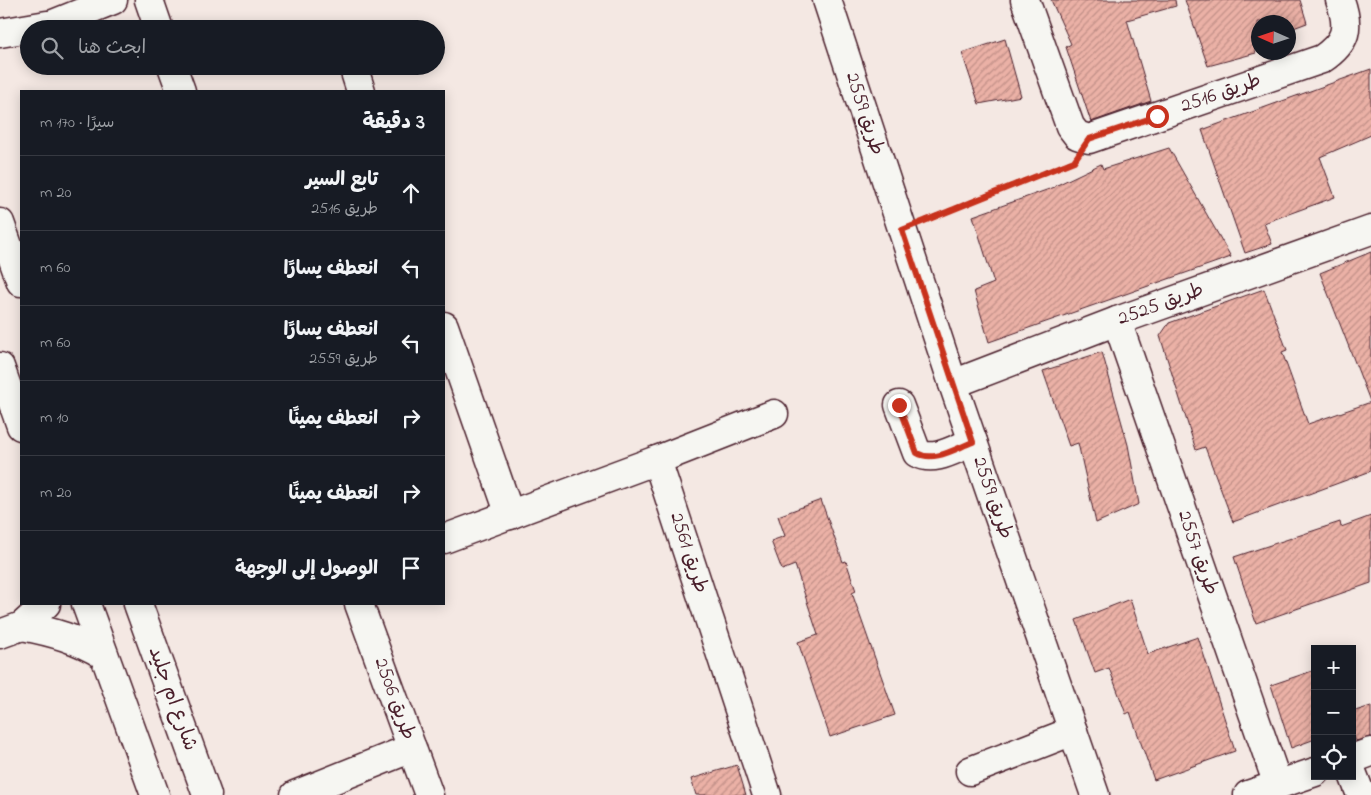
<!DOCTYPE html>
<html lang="ar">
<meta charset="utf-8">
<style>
:root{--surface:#171b24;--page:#20242c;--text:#f1f3f6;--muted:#9ea1a6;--line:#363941}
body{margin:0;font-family:"Indie Flower","Playpen Sans Arabic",sans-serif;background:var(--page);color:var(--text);direction:rtl}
.controls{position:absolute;right:15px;bottom:15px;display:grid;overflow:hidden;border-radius:0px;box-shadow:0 2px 12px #0003}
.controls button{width:45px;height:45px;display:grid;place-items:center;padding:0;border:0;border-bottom:1px solid var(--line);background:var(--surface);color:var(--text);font:25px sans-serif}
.compass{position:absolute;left:1251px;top:15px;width:45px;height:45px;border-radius:50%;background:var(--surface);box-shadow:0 2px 12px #0003;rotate:273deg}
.stop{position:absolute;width:15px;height:15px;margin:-11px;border:4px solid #c8321e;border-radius:50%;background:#fff}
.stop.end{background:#c8321e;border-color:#fff;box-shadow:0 1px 5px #0008}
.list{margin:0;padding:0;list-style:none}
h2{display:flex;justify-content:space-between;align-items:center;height:65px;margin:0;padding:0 20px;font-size:21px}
h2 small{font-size:16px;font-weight:400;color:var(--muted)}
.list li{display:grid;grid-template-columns:32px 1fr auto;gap:15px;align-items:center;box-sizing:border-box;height:75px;padding:0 20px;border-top:1px solid var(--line)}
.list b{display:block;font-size:19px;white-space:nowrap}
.list p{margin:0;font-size:16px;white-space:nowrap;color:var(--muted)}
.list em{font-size:16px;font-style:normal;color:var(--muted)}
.icon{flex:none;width:28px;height:28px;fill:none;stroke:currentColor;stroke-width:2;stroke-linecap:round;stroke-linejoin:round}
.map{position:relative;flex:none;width:1371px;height:795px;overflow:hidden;direction:ltr}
.search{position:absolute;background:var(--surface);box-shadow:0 2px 12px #0003;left:20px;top:20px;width:425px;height:55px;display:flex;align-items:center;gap:12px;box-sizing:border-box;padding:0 18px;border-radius:28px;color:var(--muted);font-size:19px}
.panel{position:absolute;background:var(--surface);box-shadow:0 2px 12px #0003;left:20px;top:90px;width:425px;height:515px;border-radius:0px;direction:rtl}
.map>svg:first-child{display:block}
.building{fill:url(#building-hatch);stroke:#4a1f2b}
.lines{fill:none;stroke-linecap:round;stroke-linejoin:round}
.minor-casing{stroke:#4a1f2b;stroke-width:31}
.path{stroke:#4a1f2b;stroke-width:3;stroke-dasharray:4 4;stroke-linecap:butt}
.minor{stroke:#f6f6f2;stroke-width:28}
.route{stroke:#c8321e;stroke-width:6}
.labels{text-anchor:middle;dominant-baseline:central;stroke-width:4;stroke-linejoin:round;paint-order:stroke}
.street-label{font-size:20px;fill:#4a1f2b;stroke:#f6f6f2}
</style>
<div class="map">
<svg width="1371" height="795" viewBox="0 0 1371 795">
<defs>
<pattern id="building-hatch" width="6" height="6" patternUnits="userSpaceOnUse" patternTransform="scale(1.25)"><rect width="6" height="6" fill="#ebb1a6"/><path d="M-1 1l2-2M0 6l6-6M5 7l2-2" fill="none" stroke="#c08f87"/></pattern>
</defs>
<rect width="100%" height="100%" fill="#f4e8e3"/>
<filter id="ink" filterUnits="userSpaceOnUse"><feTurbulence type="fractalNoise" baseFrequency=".02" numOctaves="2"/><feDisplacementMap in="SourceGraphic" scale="10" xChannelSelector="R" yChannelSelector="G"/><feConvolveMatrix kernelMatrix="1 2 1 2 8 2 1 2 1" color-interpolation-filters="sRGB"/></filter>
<g filter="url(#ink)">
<!-- building -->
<g class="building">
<polygon points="1051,0 1175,0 1176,6 1127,20 1151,101 1091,122 1066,47 1071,44"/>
<polygon points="1185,0 1300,0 1307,23 1288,30 1288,22 1258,22 1258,42 1254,44 1256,53 1208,66"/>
<polygon points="1005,39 1021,96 979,104 962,53"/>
<polygon points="1371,69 1371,135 1320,157 1335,197 1264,223 1272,244 1245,253 1202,130"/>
<polygon points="1169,148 1231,257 989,342 974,291 994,283 973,216 1055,187 1055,186 1101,164 1103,169"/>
<polygon points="1371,252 1371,401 1370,401 1320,273"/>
<polygon points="1264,289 1287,350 1282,352 1308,424 1371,402 1371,471 1233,522 1205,447 1196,450 1160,336 1169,323"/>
<polygon points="1102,352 1128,445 1139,504 1096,523 1078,443 1069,446 1043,371"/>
<polygon points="821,500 843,562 846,561 856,591 852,593 895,715 830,737 798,642 818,635 795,565 782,570 771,541 785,536 778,516"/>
<polygon points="1371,516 1371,583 1256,623 1234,557 1340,522 1341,527"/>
<polygon points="1130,599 1148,654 1198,637 1235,751 1154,780 1130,712 1126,714 1109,668 1095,673 1076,620"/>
<polygon points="1315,670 1315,739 1291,748 1271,685"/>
<polygon points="1371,706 1371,737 1356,741 1352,732 1352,712"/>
<polygon points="737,765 746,795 696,795 691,779"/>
</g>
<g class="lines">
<defs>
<g id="minor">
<polyline points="149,0 159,29"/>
<polyline points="827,0 953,384 1095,795"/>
<path d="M 1025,0 L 1070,126 L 1077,135 L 1089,139 L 1322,59 C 1347,42 1350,28 1340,0"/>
<polyline points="41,29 113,0"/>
<polyline points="0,33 47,25"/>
<polyline points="172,66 181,91"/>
<polyline points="353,66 361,91"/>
<polyline points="0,223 21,282"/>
<polyline points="1117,321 1278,785"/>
<polyline points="444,326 510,515"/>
<polyline points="0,367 21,426"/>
<polyline points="953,384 1117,321 1371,230"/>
<path d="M 899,405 L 917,453 C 935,463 956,448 973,442"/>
<polyline points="657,460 774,414"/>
<polyline points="444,539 657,460 767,795"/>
<polyline points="86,604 155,795"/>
<polyline points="138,604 207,795"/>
<polyline points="359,604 429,795"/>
<path d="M 22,626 C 53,632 78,639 104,655"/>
<polyline points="0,634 22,626 46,604"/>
<polyline points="1352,759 1371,752"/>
<polyline points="970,771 1073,731"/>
<polyline points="1352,772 1361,795"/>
<polyline points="295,795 412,748"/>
<polyline points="1248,795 1315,772"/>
</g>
</defs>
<!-- minor casing -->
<use href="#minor" class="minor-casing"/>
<!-- path -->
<polyline class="path" points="926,220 1073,161"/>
<!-- minor -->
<use href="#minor" class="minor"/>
</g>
</g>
<g class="lines" filter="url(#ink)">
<!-- route -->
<path class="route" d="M 899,405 L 917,453 C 934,463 956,448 973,442 L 902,230 L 1074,161 L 1089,139 L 1157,116"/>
</g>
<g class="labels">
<!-- street labels -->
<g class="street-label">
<text transform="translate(1221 94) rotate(-19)">طريق 2516</text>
<text transform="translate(864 114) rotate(72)">طريق 2559</text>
<text transform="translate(1161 305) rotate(-20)">طريق 2525</text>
<text transform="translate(992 498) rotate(71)">طريق 2559</text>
<text transform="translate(688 553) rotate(72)">طريق 2561</text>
<text transform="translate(1197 553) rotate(71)">طريق 2557</text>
<text transform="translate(172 699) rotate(70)">شارع ام جليد</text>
<text transform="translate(394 699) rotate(70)">طريق 2506</text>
</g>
</g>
</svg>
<div class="controls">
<button>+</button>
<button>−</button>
<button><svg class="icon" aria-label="locate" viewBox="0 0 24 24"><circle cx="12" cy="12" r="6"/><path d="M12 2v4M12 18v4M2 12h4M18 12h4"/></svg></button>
</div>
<svg class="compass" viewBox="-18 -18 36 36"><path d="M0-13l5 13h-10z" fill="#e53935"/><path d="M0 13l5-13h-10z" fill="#9ea1a6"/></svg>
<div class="stop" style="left:1157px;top:116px"></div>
<div class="stop end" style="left:899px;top:405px"></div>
<div class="search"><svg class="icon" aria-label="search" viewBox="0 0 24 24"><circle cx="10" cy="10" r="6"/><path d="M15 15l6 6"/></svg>ابحث هنا</div>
<section class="panel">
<h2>3 دقيقة<small>سيرًا · 170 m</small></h2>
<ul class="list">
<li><svg class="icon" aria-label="ahead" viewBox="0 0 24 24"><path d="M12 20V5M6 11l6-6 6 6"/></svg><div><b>تابع السير</b><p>طريق 2516</p></div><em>20 m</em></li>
<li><svg class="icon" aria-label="left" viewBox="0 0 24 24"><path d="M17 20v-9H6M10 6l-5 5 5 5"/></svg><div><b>انعطف يسارًا</b></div><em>60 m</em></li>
<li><svg class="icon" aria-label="left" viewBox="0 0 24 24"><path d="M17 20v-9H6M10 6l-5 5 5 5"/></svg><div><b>انعطف يسارًا</b><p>طريق 2559</p></div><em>60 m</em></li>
<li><svg class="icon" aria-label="right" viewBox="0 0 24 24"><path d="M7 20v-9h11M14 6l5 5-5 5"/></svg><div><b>انعطف يمينًا</b></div><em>10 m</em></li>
<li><svg class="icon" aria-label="right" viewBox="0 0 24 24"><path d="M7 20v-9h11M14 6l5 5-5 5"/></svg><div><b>انعطف يمينًا</b></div><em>20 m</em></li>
<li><svg class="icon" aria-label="arrive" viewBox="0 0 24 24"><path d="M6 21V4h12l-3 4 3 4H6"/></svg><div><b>الوصول إلى الوجهة</b></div></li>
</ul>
</section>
</div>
